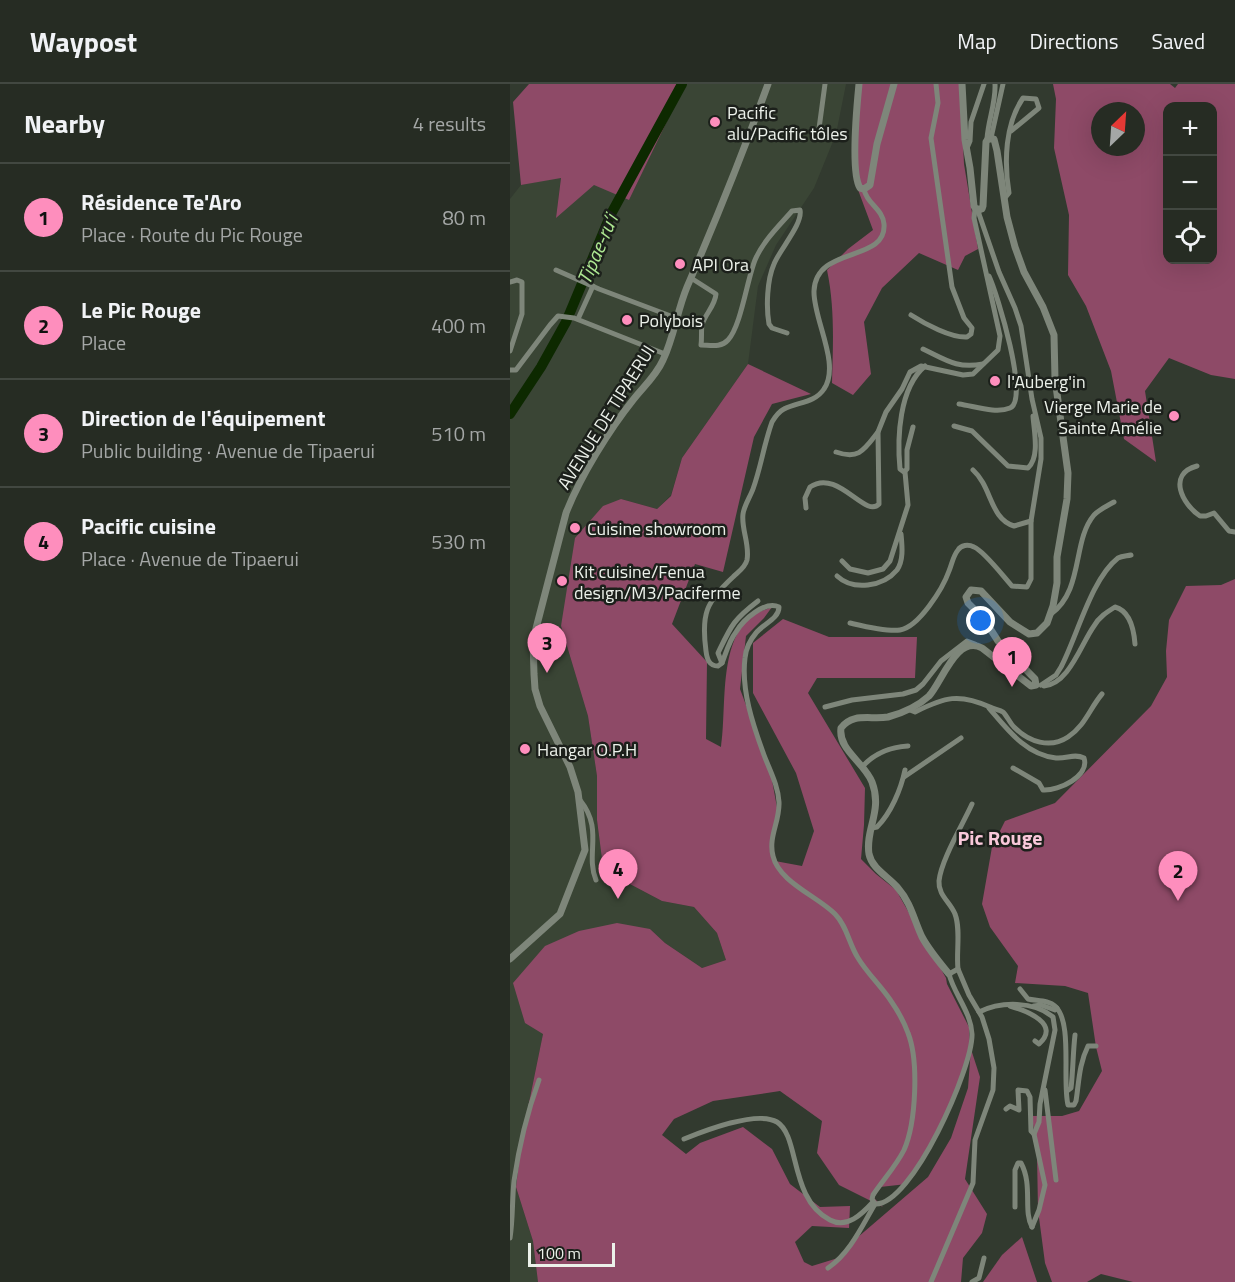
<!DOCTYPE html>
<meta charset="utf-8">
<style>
:root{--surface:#262c23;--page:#2e342b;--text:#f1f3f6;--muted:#a4a7a6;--line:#424841;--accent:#fe8ebd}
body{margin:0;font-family:"Titillium Web",sans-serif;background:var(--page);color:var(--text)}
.controls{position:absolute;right:18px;top:18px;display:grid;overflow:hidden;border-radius:12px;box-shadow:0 6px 24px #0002}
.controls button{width:54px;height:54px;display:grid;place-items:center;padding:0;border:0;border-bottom:2px solid var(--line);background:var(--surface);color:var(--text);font:30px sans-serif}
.compass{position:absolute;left:581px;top:18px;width:54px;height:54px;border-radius:50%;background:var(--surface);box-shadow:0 6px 24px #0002;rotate:25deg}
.scale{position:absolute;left:18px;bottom:15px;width:87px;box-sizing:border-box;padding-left:6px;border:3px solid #ecf1ea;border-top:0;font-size:16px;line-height:21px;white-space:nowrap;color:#ecf1ea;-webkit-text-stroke:4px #1c201b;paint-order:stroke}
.you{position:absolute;left:471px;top:537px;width:21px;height:21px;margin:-15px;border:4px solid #fff;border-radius:50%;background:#1a73e8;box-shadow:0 0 0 9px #1a73e833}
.badge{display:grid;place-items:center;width:39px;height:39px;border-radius:50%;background:var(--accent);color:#111;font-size:20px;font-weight:700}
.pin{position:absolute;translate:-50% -50px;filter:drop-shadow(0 2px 3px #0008)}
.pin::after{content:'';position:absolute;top:32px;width:21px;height:18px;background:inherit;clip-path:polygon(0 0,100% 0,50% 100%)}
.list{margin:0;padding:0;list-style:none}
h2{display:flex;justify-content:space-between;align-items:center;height:78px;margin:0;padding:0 24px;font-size:26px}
h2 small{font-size:20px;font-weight:400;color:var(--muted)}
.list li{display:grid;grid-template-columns:39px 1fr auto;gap:18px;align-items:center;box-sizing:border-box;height:108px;padding:0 24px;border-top:2px solid var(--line)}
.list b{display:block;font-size:22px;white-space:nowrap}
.list p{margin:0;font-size:20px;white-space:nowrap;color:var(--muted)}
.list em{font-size:20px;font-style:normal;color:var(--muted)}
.icon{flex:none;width:33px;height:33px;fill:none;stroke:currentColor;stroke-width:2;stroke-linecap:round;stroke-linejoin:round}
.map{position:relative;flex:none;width:725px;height:1198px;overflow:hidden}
header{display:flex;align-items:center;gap:36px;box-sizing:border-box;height:84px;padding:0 30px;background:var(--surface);border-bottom:2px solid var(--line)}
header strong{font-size:28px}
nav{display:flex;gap:33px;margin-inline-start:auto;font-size:21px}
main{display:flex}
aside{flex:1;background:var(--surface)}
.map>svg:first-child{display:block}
.built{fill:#3a4535}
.forest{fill:#8e4a67;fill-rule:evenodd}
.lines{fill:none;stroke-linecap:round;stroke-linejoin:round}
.river{stroke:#0d2900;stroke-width:10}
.street{stroke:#7e867a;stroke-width:5}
.secondary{stroke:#7e867a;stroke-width:7}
.poi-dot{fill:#fe8ebd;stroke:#1c201b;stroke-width:2}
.labels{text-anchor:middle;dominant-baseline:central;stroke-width:5;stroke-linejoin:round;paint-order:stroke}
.poi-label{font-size:18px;fill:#ecf1ea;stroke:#1c201b;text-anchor:start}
.street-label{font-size:18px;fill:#ecf1ea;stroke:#1c201b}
.water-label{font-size:20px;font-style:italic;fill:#ade791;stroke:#1c201b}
.neighbourhood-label{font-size:20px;font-weight:bold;fill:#f9c8da;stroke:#1c201b}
</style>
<header>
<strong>Waypost</strong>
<nav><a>Map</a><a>Directions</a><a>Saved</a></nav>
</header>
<main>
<aside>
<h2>Nearby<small>4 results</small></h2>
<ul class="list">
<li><span class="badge">1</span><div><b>Résidence Te'Aro</b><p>Place · Route du Pic Rouge</p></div><em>80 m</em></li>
<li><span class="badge">2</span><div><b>Le Pic Rouge</b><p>Place</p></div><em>400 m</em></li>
<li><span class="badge">3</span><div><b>Direction de l'équipement</b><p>Public building · Avenue de Tipaerui</p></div><em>510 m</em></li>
<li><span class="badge">4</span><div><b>Pacific cuisine</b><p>Place · Avenue de Tipaerui</p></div><em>530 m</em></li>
</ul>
</aside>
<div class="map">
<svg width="725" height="1198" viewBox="0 0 725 1198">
<rect width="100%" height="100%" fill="#323a2f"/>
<!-- built -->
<polygon class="built" points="175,0 336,0 326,50 304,104 266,161 248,202 238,280 172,374 161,411 147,425 111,415 51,542 78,632 87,692 87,736 92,775 116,798 152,817 184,823 207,849 216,876 192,884 155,859 140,845 33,950 12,1053 6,1103 23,1157 28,1198 0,1198 0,115 11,101 51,93 46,134 84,100 119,116"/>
<!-- forest -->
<g class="forest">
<polygon points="19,0 175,0 119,116 84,101 46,134 51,94 11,101 3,18"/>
<path d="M 348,0 L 450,0 L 454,80 L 468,165 L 455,172 L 448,186 L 409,169 L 372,204 L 354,238 L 361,290 L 343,311 L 322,299 C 323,261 325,224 317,186 L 338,165 L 363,146 L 344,95 Z"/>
<path d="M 543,0 L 660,0 L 665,4 L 668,0 L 725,0 L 725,295 L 701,291 L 659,274 L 635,307 L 646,378 L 614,355 L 601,287 L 576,222 L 558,191 L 559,131 L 544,64 L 546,15 ZM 658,22 L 702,22 L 702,176 L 658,176 ZM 590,27 L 626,27 L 626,63 L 590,63 Z"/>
<path d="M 238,280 L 301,310 L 262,320 L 244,353 L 213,488 L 185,480 L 162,540 L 197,578 L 196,655 L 211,663 C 217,625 208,559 241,533 C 246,528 255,526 262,523 L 254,534 L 236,552 L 230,605 L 260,685 L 268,729 L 261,768 L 265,777 L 292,782 L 304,747 L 286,689 L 243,609 L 243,559 L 273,535 L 319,553 L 407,553 L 405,594 L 307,594 L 298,609 L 355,704 L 354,741 L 351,775 L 366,790 L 386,806 L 436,894 L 437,900 L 459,943 L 460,962 L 470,993 L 455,1095 L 477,1130 L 472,1149 L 453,1174 L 451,1198 L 28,1198 L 23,1157 L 6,1103 L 12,1053 L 33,950 L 15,939 L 3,899 L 35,862 L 69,847 L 107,839 L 140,845 L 155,859 L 192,884 L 216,876 L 207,849 L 184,823 L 152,817 L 116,798 L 92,775 L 87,736 L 87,692 L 78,632 L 51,542 L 65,454 L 93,422 L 111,415 L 147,425 L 161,412 L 172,374 ZM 461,964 L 458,1004 L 441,1054 L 418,1093 L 348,1153 L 328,1174 L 302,1182 L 294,1178 L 285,1158 L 302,1142 L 339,1144 L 340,1122 L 310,1123 L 280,1100 L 262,1065 L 233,1043 L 190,1059 L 176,1070 L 152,1051 L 164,1035 L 203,1017 L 270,1007 L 312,1037 L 307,1069 L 329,1101 L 373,1123 L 364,1114 L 370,1103 L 397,1100 C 425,1056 445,1014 461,964 Z"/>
<polygon points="725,495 725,1198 623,1198 591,1190 577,1198 542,1198 535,1179 528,1126 527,1070 522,1032 552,1032 569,1027 592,987 586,963 578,909 555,902 505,899 508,882 480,843 472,820 482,763 495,737 545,719 641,622 657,593 656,567 659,536 676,502 711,501"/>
<polygon points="512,1153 527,1198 473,1198 492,1171"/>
</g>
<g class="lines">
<!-- river -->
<polyline class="river" points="0,330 31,283 56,238 101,130 172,0"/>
<!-- street -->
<g class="street">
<polyline points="308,52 315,0"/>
<polyline points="481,54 493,0"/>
<path d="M 477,55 C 478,36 486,19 485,0"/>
<polyline points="457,64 460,57 461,38 474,0"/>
<path d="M 354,105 C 356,119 373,125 374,140 C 377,179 306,161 304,207 C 303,235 331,280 314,305 C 305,319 287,318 274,325 C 268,328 265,333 262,338 C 254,360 251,383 243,405 C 240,413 234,422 233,430 C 231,445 240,460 237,476 C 235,484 228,488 223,493 C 196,518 191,530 196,567 C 197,575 199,582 208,582 L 212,579 C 216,569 219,557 226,548 C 233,536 255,516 269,523 C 269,535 253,540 246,549 C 240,556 236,564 235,574 C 231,606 243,641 254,671 C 260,687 268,701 269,718 C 270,737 258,753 263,772 C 269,798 307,812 325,830 C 337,842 339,860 348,874 C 357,889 371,902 381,917 C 388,927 394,938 398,949 C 409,977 406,1039 394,1066 C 386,1082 373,1096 363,1111 L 362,1115 L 365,1120 C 402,1122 463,983 462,950 C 461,928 444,910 439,890 L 448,885 L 459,911 L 472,933 L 479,955 L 484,984 L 483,1006 L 465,1056 L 463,1099 L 421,1198"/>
<path d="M 494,115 L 499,109 C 494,78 495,40 513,14 L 526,15 L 529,24 L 501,47"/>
<polyline points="46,186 89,205 166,234"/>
<path d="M 181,194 L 206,210 C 205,222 195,230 192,241 C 191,247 192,254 191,261 C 200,261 211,264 218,256 C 231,242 237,196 245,176 C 253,157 269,142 282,127 L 290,126 C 293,140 270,165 264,180 C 257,196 256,223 259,240 L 262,244 L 277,249"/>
<polyline points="0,198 7,196 12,198 12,230 0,267"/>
<path d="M 401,231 C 415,240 441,254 457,253 L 461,250 L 462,244 L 454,234 L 442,203 L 421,54 L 428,19 L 426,0"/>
<polyline points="68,235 83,202"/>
<path d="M 413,265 C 436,276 447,285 473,280"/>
<polyline points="0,286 6,286 40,241 48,232 64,234 155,270"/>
<path d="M 449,320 C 464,322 486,330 500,324 C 520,316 487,209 479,192"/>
<path d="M 444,342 L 462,347 L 498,382 L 518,384 C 530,373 524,347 523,332"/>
<path d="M 403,343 L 397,366 L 397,385 L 394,388 L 390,385 C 387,354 389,304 415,282"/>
<path d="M 326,368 C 349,376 354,366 368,348"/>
<path d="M 687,382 C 657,390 672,420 690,432 L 696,432 L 704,429 L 719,447 L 725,448"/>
<path d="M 463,386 C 482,403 480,435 504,442 L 521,437"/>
<path d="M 296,424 L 295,414 L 300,403 C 328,384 355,435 369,420 L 368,348 L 376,328 L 392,305 L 400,288 L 411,282 L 453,291 L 463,290 L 488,266 L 490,252 L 464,134 L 465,125"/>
<polyline points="332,477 340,485 358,489 373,485 380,477 398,421 395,388"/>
<path d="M 327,492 C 343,507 373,503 387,486 C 394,476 392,461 391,450"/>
<path d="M 541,530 C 574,506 562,457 584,431 C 590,425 597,422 604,418"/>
<path d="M 340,539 C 353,542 377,548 390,546 C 409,543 433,504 439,487 C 442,480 443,472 448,466 C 451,461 458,460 464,463 C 474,467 493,492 502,502 L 517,503 L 521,495 L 521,437 L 531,375 L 531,354 L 522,315 L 511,242 L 505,224 L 489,188 L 469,130 L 469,125"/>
<path d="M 212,579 L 208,569 C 221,542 223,536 248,517"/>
<path d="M 531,601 L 546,591 L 551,583 C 567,553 581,495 608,474 C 612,472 617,472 621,471"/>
<path d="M 534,602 C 559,600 571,560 584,542 C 589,533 597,528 605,523 C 620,527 624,547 625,560"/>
<polyline points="315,623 342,616 393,610 406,606 413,600 431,577 457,557 465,560"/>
<path d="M 479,624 C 497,645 516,671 546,674 C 557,675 564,669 574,674 C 580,692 549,707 533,706 L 529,699 L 503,684"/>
<path d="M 400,626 L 405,628 C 435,613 449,609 480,623 C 484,625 490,626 493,628 C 497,632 500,639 504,643 C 519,658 540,665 558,653 C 575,642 580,624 592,610"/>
<path d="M 353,682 C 365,669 381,663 398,662"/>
<polyline points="394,693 451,654"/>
<path d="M 70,716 C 94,746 75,769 86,796"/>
<path d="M 362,744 L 367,743 C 381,729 391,705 395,686"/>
<path d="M 448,885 C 446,868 451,846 445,830 C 440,818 428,811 429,797 C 431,776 453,740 462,720"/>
<path d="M 510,905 L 518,915 C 526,917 539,916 545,922 C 563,938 552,997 558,1021 L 564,1021 L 566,1017 C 569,998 569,980 578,962 L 586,962"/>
<path d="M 500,922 C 517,927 551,940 529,960 L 525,957"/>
<polyline points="524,922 531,921 545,926 547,924"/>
<path d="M 469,928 C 491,917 524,917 543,933 L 545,946 L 530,1020 L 529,1038 L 524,1050"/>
<polyline points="535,1006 546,1096"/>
<path d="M 557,1007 L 561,1004 C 563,988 563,968 565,951"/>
<polyline points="496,1025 500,1022 509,1026 508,1006 517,1007 520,1013 521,1047 524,1050 535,1101 529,1126 522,1143"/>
<path d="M 174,1055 C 194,1047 247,1026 267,1038 C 290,1052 279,1115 320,1136 C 337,1145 352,1130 363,1118"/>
<path d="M 505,1123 L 505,1086 L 508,1079 L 511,1079 C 523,1101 513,1127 522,1143"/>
<path d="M 0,1154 C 3,1135 2,1116 4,1097 C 9,1062 17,1029 29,996"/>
<path d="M 318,1184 C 340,1169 352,1142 365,1120"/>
<polyline points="462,1198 469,1194 474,1174"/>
</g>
<!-- secondary -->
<g class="secondary">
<path d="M 349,0 C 347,21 340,88 350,104 L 354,105 L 360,101 L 367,60 L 384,0"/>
<path d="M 0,875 L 50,830 L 75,766 L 68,708 L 60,683 L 30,622 L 25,605 L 24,590 L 23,556 L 56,429 C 70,393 99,346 123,316 C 133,303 146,292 153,276 C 164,253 167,227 177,203 C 206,136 233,69 258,0"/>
<path d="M 439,890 C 429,878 419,866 412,853 C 404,836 401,819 388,804 C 379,793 362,785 359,770 C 355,745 373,727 362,698 C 354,678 328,666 331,644 C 343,628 361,636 378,633 C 393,629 408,622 419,612 C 432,598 447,550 472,564 L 521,602 L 526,601 L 525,595 L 488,557 L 474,535 L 458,519 L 456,513 L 461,506 L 471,507 L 500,538 L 519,550 L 527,549 L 537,539 L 543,522 L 547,499 L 547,473 L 557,415 L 558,389 L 545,295 L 544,251 L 533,223 L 514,188 L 505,163 L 497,133 L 487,67 L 484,55 L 478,55 L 476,58 L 473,122 L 472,125 L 466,125 L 464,122 L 460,84 L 455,56 L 452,0"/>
</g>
</g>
<!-- markers -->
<g class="poi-dot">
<circle cx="205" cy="38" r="6"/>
<circle cx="170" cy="180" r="6"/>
<circle cx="117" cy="236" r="6"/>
<circle cx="485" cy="297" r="6"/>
<circle cx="664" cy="332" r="6"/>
<circle cx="65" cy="444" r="6"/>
<circle cx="52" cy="497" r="6"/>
<circle cx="15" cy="665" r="6"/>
</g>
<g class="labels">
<!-- poi labels -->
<g class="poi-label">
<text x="217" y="28">Pacific<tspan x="217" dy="21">alu/Pacific tôles</tspan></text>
<text x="182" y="180">API Ora</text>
<text x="129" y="236">Polybois</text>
<text x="497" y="297">l'Auberg'in</text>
<text x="652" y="322" text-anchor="end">Vierge Marie de<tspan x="652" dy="21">Sainte Amélie</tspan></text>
<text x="77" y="444">Cuisine showroom</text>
<text x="64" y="487">Kit cuisine/Fenua<tspan x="64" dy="21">design/M3/Paciferme</tspan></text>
<text x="27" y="665">Hangar O.P.H</text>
</g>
<!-- street labels -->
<g class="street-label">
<text transform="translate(96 333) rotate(-58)">AVENUE DE TIPAERUI</text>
</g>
<!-- water labels -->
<g class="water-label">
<text transform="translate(87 165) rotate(-67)">Tipae-ru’i</text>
</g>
<!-- neighbourhood labels -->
<g class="neighbourhood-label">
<text x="490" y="753">Pic Rouge</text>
</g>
</g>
</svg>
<div class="controls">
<button>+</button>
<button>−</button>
<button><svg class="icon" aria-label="locate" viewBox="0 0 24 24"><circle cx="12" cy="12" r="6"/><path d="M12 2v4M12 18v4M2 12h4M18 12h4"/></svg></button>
</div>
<svg class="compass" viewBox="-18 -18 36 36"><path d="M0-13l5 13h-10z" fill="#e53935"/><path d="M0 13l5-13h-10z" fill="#a4a7a6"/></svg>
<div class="scale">100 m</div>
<div class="you"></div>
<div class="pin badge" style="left:502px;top:603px">1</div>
<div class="pin badge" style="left:668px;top:817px">2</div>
<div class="pin badge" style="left:37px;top:589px">3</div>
<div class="pin badge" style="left:108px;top:815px">4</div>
</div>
</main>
